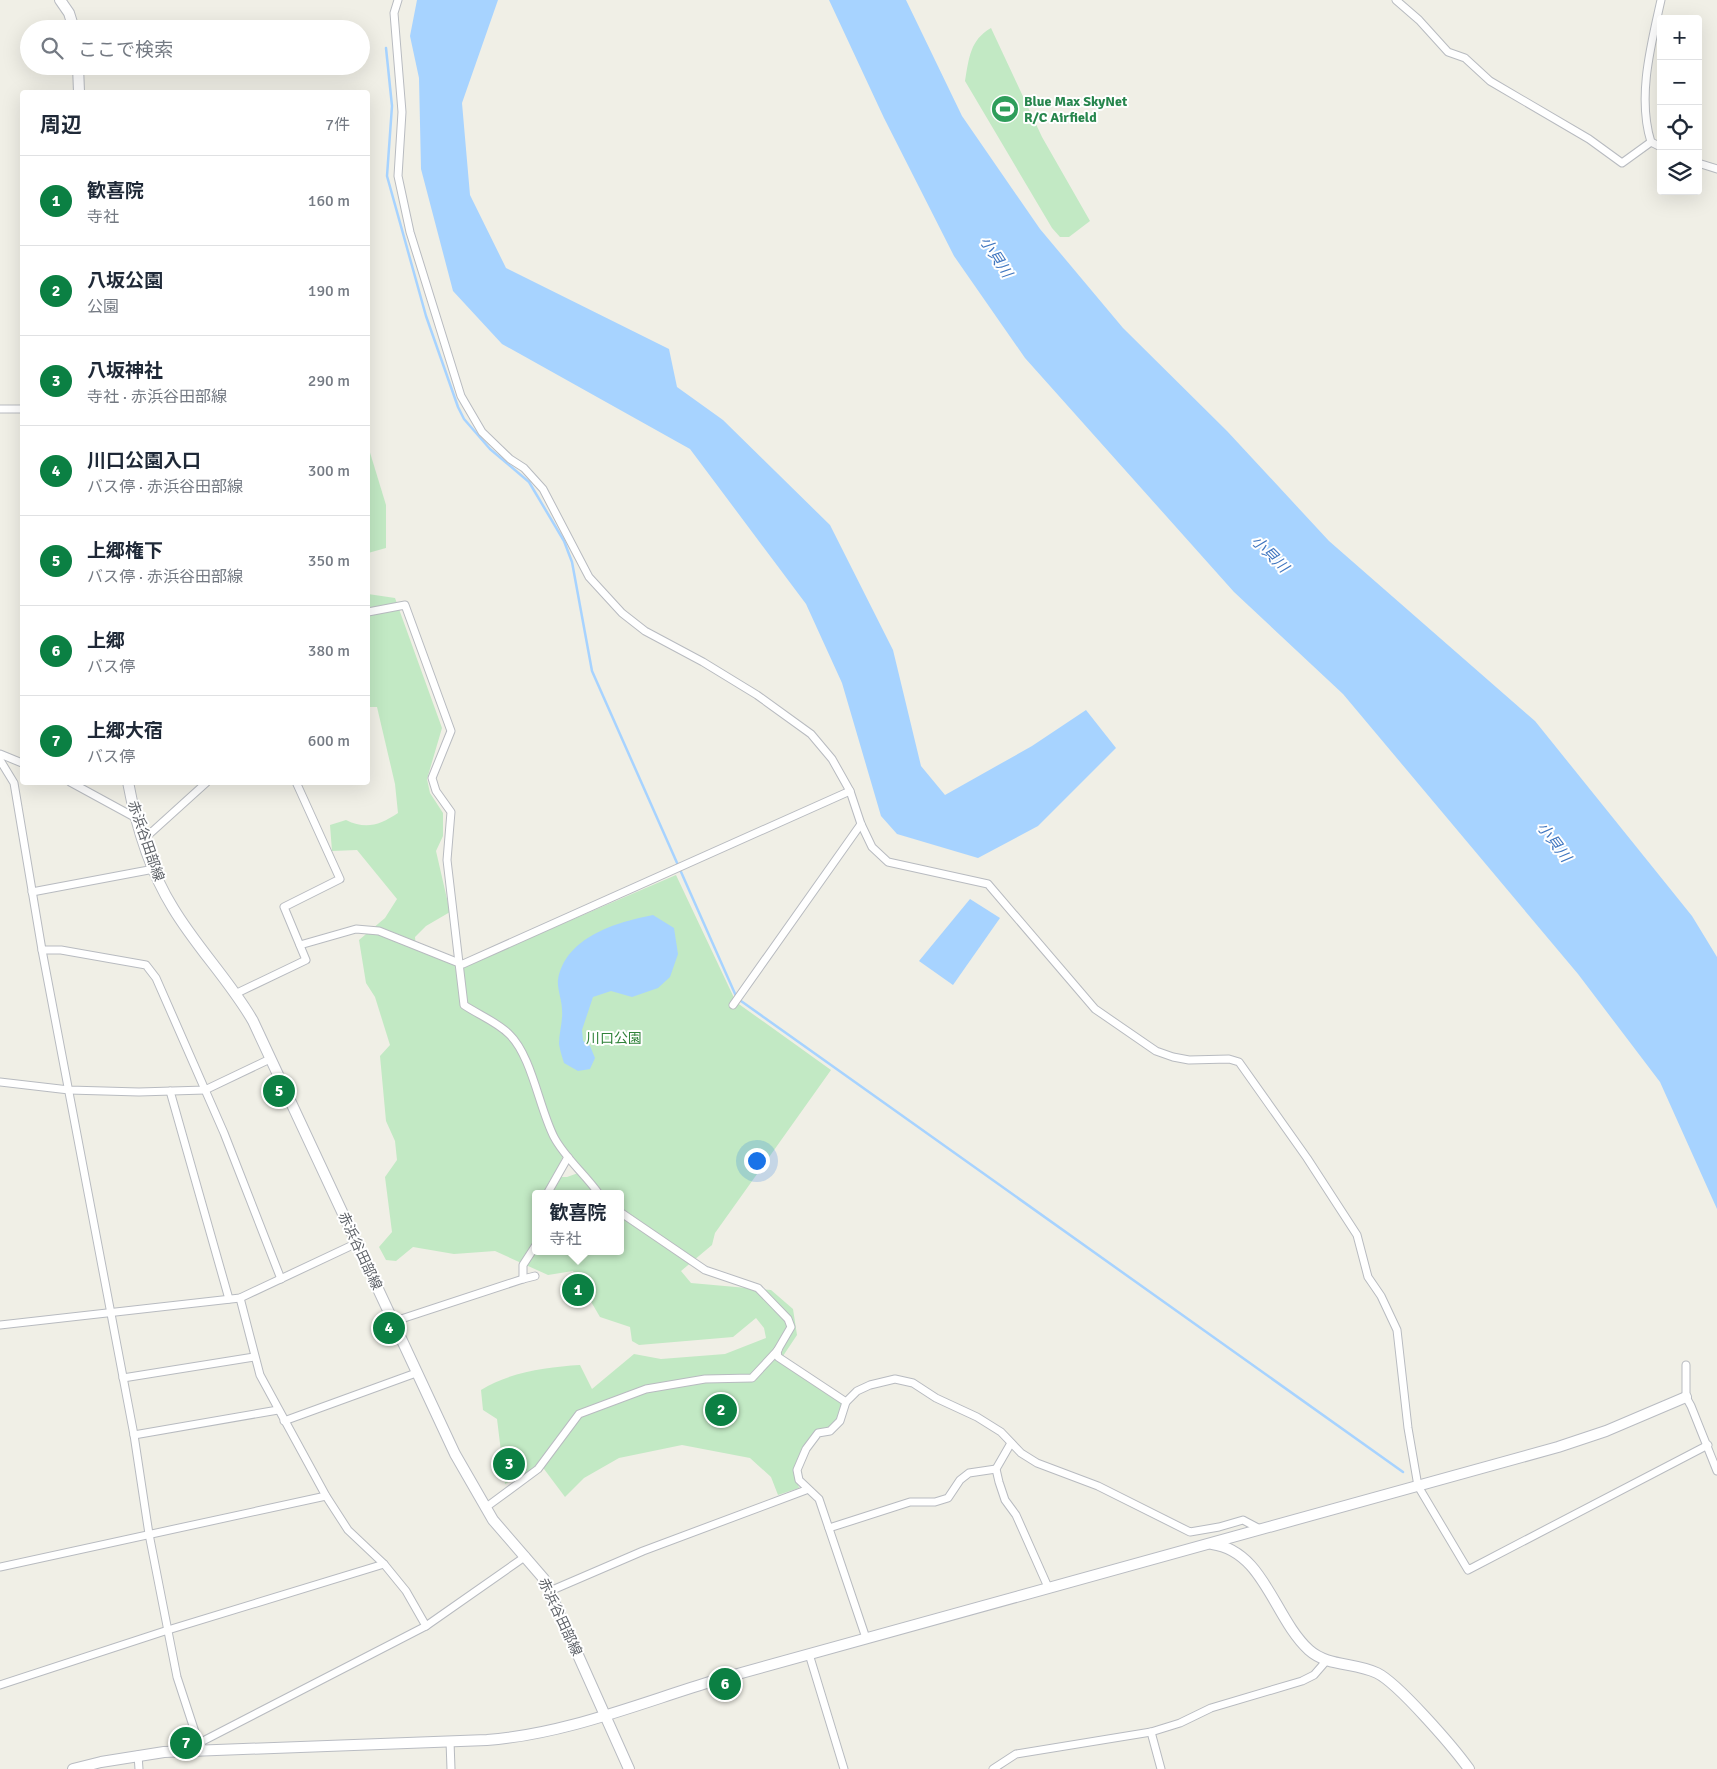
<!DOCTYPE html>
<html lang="ja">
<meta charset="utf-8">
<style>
:root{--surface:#fff;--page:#f2f2f3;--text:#1f2937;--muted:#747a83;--line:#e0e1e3;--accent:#0b8043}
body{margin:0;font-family:Signika,"Noto Sans JP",sans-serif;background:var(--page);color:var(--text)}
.controls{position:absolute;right:15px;top:15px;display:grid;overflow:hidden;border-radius:5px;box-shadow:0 5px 20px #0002}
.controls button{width:45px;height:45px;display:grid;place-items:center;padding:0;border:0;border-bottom:1px solid var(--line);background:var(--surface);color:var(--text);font:25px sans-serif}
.you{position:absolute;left:756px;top:1160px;width:18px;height:18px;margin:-12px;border:4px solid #fff;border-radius:50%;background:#1a73e8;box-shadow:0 0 0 8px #1a73e833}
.badge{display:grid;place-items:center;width:32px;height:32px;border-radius:50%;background:var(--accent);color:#fff;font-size:16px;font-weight:700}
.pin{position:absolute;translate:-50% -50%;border:2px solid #fff;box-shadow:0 1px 5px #0006}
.popup{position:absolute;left:532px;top:1190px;width:92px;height:65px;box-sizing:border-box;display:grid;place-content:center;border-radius:5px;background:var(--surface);filter:drop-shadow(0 1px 4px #0005);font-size:16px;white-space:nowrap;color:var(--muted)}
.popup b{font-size:19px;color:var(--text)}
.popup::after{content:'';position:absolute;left:50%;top:100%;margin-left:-10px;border:10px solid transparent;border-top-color:var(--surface)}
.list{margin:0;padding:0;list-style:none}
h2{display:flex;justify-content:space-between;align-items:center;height:65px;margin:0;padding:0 20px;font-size:21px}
h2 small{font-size:16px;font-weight:400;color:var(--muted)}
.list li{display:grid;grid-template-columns:32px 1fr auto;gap:15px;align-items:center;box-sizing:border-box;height:90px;padding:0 20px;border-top:1px solid var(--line)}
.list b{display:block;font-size:19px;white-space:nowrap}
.list p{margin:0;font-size:16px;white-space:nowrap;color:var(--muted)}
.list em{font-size:16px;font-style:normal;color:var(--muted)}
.icon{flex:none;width:28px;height:28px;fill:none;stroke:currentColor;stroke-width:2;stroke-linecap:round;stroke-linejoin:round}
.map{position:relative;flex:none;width:1717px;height:1769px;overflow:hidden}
.search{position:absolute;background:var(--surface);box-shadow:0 5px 20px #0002;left:20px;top:20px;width:350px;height:55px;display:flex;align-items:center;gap:12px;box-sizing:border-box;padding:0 18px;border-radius:28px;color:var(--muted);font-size:19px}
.panel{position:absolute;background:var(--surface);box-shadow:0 5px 20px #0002;left:20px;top:90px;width:350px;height:695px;border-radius:5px}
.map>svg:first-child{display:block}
.green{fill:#c2e9c4;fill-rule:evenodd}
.water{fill:#a7d3ff}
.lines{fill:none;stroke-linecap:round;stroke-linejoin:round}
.stream{stroke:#a7d3ff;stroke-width:2.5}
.street-casing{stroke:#b8bbc0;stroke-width:9}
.secondary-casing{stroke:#b9bcc2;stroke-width:12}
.street{stroke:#fff;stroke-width:7}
.secondary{stroke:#fff;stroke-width:10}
.labels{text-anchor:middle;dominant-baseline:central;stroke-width:4;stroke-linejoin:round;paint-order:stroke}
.leisure-label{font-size:14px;font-weight:bold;fill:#27864d;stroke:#fff;text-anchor:start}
.street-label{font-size:14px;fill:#5d6167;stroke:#fff}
.park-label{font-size:14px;fill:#30823a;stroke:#fff}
.water-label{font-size:15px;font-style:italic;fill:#4177c0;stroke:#fff}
</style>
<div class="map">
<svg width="1717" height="1769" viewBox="0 0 1717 1769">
<rect width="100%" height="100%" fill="#f0efe6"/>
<!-- green -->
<g class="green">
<path d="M 991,28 L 1042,137 L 1090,221 L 1069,237 L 1060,237 L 1052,228 L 965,81 C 969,58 970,40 991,28 Z"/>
<polygon points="368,446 386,505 386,548 368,553"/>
<path d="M 368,594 L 395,598 L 442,728 L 427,779 L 430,793 L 443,813 L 443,836 L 436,851 L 450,912 L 426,926 L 415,937 L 416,948 L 459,963 L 460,968 L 676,875 L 736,1002 L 831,1070 L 715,1233 L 712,1245 L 681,1271 L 691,1283 L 771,1290 L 793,1309 L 797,1335 L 781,1359 L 846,1402 L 840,1421 L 830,1431 L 818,1434 L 804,1446 L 794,1469 L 799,1488 L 778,1495 L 771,1477 L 750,1458 L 682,1445 L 619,1458 L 584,1478 L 565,1497 L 541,1465 L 505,1484 L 497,1419 L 483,1410 L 481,1390 C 510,1372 547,1367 580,1365 L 592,1389 L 634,1354 L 661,1359 L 725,1354 L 766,1338 L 764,1328 L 756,1318 L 733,1337 L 639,1345 L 632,1341 L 630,1327 L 600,1317 L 573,1271 L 548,1275 L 495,1251 L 454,1254 L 413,1247 L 396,1261 L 386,1260 L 379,1247 L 392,1232 L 385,1177 L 397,1160 L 395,1141 L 386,1121 L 380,1056 L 390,1045 L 375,997 L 366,983 L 359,940 L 385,918 L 397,899 L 357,850 L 332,851 L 330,825 L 346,820 C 366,830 380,825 398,813 L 395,784 L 377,707 L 368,707 ZM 564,1153 L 581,1172 L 567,1177 L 555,1177 ZM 536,1194 L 620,1194 L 620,1251 L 536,1251 Z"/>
</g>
<!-- water -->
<g class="water">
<polygon points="417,0 498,0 462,103 470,195 506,268 669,349 677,387 723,420 830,525 893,650 921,766 945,795 1032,746 1086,710 1116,748 1038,826 978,858 897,834 881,816 842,683 806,604 690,449 502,344 453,291 421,169 419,78 410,36"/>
<polygon points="829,0 906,0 962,116 1040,229 1123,328 1227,431 1329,541 1535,721 1692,916 1717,957 1717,1209 1660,1082 1578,974 1343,694 1234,592 1025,358 954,256 884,118"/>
<polygon points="970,899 1000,918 953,985 919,961"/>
<path d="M 653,915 L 674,928 L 678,954 L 670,977 L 658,988 L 632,997 L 611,991 L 593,997 L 582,1030 L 583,1041 L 590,1046 L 595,1058 L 590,1069 L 578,1071 L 564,1063 C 562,1057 560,1050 559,1044 C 559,1033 563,1021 562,1010 C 562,1000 557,989 558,980 C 565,937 617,922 653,915 Z"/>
</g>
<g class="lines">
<!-- stream -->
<g class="stream">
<polyline points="386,48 392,106 387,176 426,316 458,407 464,419 490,449 529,482 564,541 572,562 592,671 736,996"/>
<polyline points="741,1001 1403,1472"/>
</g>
<defs>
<g id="street">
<polyline points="398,0 394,13 402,112 398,176 410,232 461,396 482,432 510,459 524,468 543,489 589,577 622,613 645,631 703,662 757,695 811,734 832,759 850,791 861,824 872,847 888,862 988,884 1095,1009 1156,1051 1173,1057 1189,1060 1229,1059 1239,1062 1307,1158 1357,1235 1368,1277 1381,1296 1397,1330 1408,1428 1418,1486 1468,1570 1708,1445"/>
<polyline points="1396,0 1419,20 1448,52 1465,58 1490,81 1589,139 1622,163 1651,142"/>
<path d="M 1661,147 L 1651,142 C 1637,97 1651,45 1661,0"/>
<polyline points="1698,163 1717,169"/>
<polyline points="0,409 22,409"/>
<polyline points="368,612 405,605 451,731 432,778 436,791 451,812 447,860 459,963 463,964 850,791"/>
<polyline points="0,754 22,763"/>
<polyline points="0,760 14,783 42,950 134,1435 149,1534 177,1677 197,1738 201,1742"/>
<polyline points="70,782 136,818"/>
<polyline points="144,839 207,782"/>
<polyline points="32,892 154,869"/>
<path d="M 300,945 L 356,929 L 379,931 L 459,963 L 464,1005 C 479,1015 497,1022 509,1034 C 532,1056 539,1108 554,1137 C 565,1158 585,1174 599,1194"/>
<polyline points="42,950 61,950 146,965 156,978 224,1133 281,1279"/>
<polyline points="235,994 306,960 284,907 340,879 296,782"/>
<polyline points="733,1005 861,824"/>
<polyline points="0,1082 69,1090 139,1092 205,1090 270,1059"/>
<polyline points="170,1091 229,1299"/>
<polyline points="547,1194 568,1157"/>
<polyline points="620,1212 705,1270 758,1288 788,1319 791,1327 777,1351 778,1357 846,1402"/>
<polyline points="523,1279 523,1265 536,1245"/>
<polyline points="240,1298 260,1375 326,1496 348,1530 384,1564 406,1591 426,1626"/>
<polyline points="392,1322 523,1279 535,1276"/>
<polyline points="0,1325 240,1298 357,1243"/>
<polyline points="1686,1365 1686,1397 1691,1406 1717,1471"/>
<polyline points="123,1378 254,1357"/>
<polyline points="284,1421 416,1373"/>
<polyline points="134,1435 278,1410"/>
<polyline points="1011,1443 996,1469 999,1482 1005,1500 1016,1515 1048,1587"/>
<polyline points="485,1508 538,1469 579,1414 646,1389 705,1379 752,1378 778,1350"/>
<polyline points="829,1528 910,1502 935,1502 948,1498 960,1480 969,1473 996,1469"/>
<polyline points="0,1567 326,1496"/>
<polyline points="550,1591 643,1551 806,1490"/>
<polyline points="866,1638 819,1499 799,1480 797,1470 806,1449 818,1433 830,1431 840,1421 846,1402 857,1391 870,1385 895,1379 913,1383 936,1398 977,1417 1001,1432 1021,1453 1037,1463 1098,1486 1190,1532 1219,1527 1243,1520 1260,1529"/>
<polyline points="809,1654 844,1769"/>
<polyline points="0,1685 168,1630 384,1564"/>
<polyline points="1151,1732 1161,1769"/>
<polyline points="450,1741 451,1769"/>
<polyline points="202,1747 201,1742 426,1626 526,1556"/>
<polyline points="138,1755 139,1769"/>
<polyline points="993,1769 1016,1754 1151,1732 1180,1723 1211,1708 1302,1681 1314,1675 1327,1660"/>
</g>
<g id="secondary">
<polyline points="60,0 69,13 74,29"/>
<polyline points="78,66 79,92"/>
<path d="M 128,782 C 136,825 150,871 173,908 C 197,948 230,981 253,1021 L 455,1454 L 493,1520 L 544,1579 L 629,1769"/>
<path d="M 1212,1544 C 1264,1551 1274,1618 1309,1650 C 1328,1667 1355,1662 1377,1673 C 1398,1683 1454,1748 1469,1769"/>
<path d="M 73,1769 L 101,1762 L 164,1752 L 487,1740 C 566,1734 640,1703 716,1680 L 1558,1447 L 1606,1431 L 1686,1397"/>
</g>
</defs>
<!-- street casing -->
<use href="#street" class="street-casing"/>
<!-- secondary casing -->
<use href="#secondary" class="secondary-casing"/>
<!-- street -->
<use href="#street" class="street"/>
<!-- secondary -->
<use href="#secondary" class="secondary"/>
</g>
<!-- icons -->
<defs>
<symbol id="stadium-disc" viewBox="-11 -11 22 22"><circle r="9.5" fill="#2e9e5b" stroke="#fff"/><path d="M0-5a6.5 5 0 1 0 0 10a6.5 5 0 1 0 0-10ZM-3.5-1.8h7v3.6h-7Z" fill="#fff"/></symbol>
</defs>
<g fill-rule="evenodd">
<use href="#stadium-disc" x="989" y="93" width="32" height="32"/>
</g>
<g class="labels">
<!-- leisure labels -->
<g class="leisure-label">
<text x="1024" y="101">Blue Max SkyNet<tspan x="1024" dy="16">R/C Airfield</tspan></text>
</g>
<!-- street labels -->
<g class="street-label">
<text transform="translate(146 841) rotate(71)">赤浜谷田部線</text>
<text transform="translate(360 1251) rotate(65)">赤浜谷田部線</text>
<text transform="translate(560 1617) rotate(65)">赤浜谷田部線</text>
</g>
<!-- park labels -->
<g class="park-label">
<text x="614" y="1038">川口公園</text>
</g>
<!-- water labels -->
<g class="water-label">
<text transform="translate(996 257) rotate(57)">小貝川</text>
<text transform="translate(1270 554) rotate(45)">小貝川</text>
<text transform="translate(1554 842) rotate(53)">小貝川</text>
</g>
</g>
</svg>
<div class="controls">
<button>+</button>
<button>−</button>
<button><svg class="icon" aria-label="locate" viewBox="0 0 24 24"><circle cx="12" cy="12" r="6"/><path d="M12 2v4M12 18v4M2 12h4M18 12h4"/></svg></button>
<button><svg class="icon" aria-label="layers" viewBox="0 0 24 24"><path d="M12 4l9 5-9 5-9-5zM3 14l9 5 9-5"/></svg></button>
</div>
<div class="you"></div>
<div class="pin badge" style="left:578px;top:1290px">1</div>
<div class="popup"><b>歓喜院</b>寺社</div>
<div class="pin badge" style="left:721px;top:1410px">2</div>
<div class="pin badge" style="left:509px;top:1464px">3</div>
<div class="pin badge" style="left:389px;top:1328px">4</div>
<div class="pin badge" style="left:279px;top:1091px">5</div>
<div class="pin badge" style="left:725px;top:1684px">6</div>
<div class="pin badge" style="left:186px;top:1743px">7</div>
<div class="search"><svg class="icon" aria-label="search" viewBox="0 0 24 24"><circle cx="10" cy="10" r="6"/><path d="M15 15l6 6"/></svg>ここで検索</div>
<section class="panel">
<h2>周辺<small>7件</small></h2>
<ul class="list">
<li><span class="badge">1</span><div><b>歓喜院</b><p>寺社</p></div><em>160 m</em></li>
<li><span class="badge">2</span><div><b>八坂公園</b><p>公園</p></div><em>190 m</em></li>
<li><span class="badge">3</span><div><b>八坂神社</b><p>寺社 · 赤浜谷田部線</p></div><em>290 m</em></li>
<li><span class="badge">4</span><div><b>川口公園入口</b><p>バス停 · 赤浜谷田部線</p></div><em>300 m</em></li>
<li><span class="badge">5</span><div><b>上郷権下</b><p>バス停 · 赤浜谷田部線</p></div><em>350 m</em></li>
<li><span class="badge">6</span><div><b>上郷</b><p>バス停</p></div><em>380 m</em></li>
<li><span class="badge">7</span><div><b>上郷大宿</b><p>バス停</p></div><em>600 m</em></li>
</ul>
</section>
</div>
